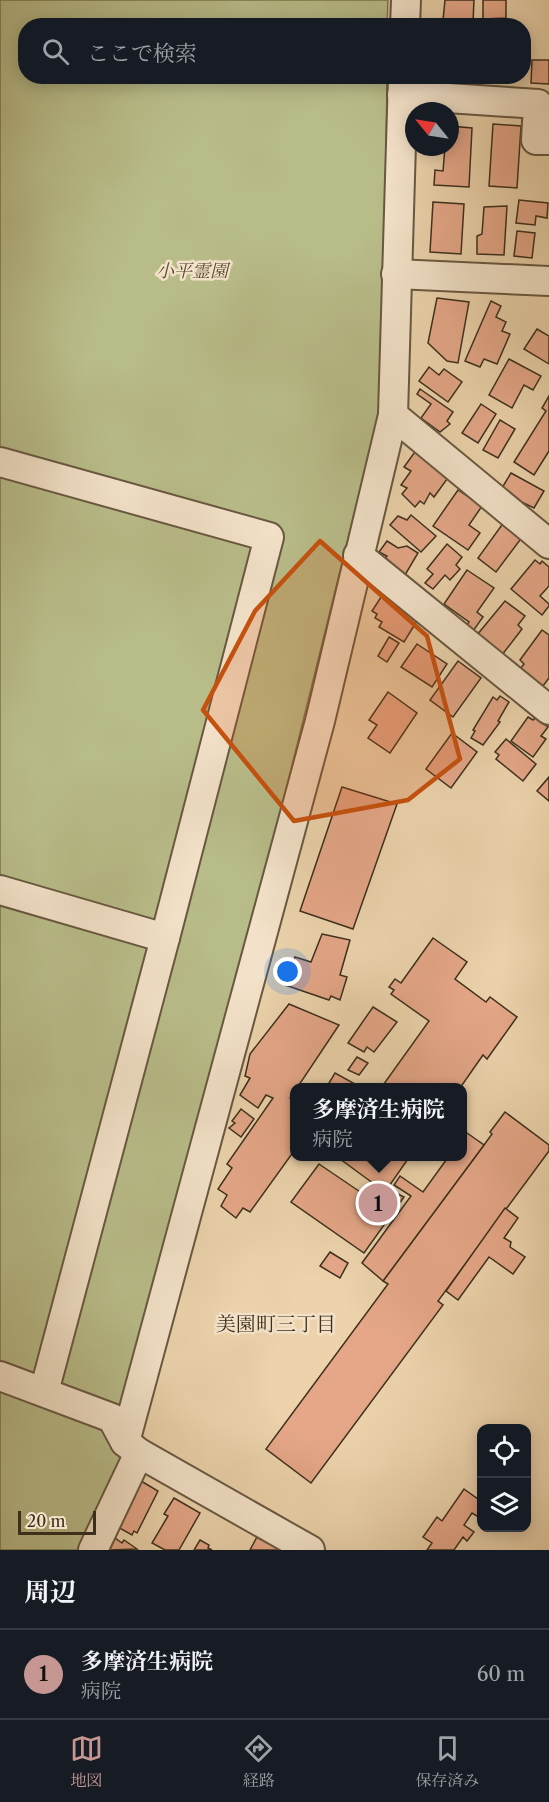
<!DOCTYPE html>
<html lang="ja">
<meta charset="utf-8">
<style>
:root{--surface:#171b24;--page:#242831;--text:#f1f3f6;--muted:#9ea1a6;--line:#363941;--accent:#c59692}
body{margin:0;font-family:"Libre Caslon Text","Noto Serif JP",serif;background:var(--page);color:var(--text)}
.controls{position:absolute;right:18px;bottom:18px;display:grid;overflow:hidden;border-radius:12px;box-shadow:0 3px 15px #0003}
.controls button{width:54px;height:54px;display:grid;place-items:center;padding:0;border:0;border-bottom:2px solid var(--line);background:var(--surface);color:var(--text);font:30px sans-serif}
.compass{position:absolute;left:405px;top:102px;width:54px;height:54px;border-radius:50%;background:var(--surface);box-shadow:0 3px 15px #0003;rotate:300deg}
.scale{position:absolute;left:18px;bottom:15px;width:78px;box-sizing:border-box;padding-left:6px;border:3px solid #3c2f1c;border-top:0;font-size:16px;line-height:21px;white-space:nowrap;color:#3c2f1c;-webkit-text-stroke:4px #f3e2c9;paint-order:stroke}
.you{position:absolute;left:288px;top:972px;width:21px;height:21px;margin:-15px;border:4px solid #fff;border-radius:50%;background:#1a73e8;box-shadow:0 0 0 9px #1a73e833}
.badge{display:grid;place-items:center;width:39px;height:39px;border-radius:50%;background:var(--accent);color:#111;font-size:20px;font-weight:700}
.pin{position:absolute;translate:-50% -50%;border:3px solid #fff;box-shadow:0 2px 6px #0006}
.popup{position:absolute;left:290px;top:1083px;width:177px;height:78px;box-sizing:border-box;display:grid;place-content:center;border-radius:12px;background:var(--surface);filter:drop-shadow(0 2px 4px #0005);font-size:20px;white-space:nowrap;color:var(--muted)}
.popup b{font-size:22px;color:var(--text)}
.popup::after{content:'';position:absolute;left:50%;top:100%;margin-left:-12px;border:12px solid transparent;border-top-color:var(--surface)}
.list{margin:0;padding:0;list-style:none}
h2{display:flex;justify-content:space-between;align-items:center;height:78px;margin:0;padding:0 24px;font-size:26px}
h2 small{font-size:20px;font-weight:400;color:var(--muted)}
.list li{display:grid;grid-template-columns:39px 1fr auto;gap:18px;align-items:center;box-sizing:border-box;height:90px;padding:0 24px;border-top:2px solid var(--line)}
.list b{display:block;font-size:22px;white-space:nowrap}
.list p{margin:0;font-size:20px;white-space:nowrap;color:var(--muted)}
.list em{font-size:20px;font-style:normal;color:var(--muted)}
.icon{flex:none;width:33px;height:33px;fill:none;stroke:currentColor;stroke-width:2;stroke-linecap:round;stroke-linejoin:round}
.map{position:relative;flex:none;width:549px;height:1550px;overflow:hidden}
.search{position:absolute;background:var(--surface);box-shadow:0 3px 15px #0003;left:18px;right:18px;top:18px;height:66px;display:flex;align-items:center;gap:15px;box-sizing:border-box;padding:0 21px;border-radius:24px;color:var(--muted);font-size:22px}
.sheet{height:168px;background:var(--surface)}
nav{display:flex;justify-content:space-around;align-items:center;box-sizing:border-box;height:84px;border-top:2px solid var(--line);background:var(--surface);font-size:16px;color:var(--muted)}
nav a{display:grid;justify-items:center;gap:3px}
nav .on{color:var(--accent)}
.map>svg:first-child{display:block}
.green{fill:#b8bc89;stroke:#7a7652;stroke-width:1.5}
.building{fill:#e5a788;stroke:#3c2f1c;stroke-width:1.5}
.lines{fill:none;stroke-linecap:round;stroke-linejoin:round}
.minor-casing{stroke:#685840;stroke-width:32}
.minor{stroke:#f3e2c9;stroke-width:28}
.marked{fill:#c6510f;fill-opacity:0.2;stroke:#c6510f;stroke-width:4.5;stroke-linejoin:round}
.labels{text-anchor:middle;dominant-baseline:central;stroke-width:5;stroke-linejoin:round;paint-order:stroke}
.park-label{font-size:18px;font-style:italic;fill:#554b32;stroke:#f3e2c9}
.neighbourhood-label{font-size:20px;fill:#3c2f1c;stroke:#f3e2c9}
</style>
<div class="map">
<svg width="549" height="1550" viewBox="0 0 549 1550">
<rect width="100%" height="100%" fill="#ecd3ac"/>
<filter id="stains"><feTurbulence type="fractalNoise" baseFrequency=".00333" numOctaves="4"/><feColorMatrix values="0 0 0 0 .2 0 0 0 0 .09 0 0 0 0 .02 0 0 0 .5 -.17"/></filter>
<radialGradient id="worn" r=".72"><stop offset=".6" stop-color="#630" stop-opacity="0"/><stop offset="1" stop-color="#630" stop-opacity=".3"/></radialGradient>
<!-- green -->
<polygon class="green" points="0,0 388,0 387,25 26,26 26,76 387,77 383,397 239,980 134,1464 87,1550 0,1550"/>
<!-- building -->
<g class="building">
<polygon points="445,0 474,0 473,22 443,20"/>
<polygon points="483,0 506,0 506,18 483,19"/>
<polygon points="532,60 549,60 549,84 531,83"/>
<rect x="486" y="76" width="32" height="4"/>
<polygon points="493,124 521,126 517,188 489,186"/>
<polygon points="450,126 472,128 469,187 434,185 435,170 443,171 445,147 450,147"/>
<polygon points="519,200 548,203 547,218 536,216 535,225 516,223"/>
<polygon points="433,202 464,204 461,254 430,252"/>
<polygon points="507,206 504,255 477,254 477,236 482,234 484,207"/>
<polygon points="517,231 535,233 532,258 514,256"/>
<polygon points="437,298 469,302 458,363 447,361 428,343"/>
<polygon points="491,301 501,306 496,317 506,322 502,331 510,334 497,364 484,359 480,367 465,361"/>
<polygon points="537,329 549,336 549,364 524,349"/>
<polygon points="509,359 541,376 533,390 524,385 512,408 489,395"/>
<polygon points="429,367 439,375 444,369 462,382 448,402 419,381"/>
<polygon points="420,389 453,412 447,421 450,424 440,432 421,418 431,404 417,394"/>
<polygon points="549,396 549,451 534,475 514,462 546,411 542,408"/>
<polygon points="481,404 496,414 478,443 462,433"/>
<polygon points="500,420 515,429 498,458 483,450"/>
<polygon points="417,449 450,475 434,497 430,493 424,504 420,501 415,507 402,494 407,488 401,485 411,471 404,467"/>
<polygon points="511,473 544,491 534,508 511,497 502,488"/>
<polygon points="458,490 482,506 469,525 480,533 468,550 433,526"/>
<polygon points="411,515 436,536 421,552 390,525 398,516 407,520"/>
<polygon points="504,522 523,536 496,572 478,558"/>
<polygon points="387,541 398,548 407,546 418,553 405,575 383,562 387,556 379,552"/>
<polygon points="447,544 462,557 456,565 460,569 450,580 445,575 433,589 425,583 433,574 427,569"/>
<polygon points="535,560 540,564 542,561 549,567 549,586 540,596 549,604 549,606 542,615 511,589"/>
<polygon points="467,570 494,588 477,612 483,617 473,631 466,626 469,622 444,604"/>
<polygon points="383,594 420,616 404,642 379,627 382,622 375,618 377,614 372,611"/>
<polygon points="505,601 525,616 518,625 522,629 502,655 477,635"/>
<polygon points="542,630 549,635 549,678 543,686 520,669 524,664 520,660"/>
<polygon points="389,637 399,643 387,662 378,656"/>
<polygon points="417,644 447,664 432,687 401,667"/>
<polygon points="458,661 481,678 453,717 430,700"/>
<polygon points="388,692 417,713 390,753 368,738 377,725 369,720"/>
<polygon points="500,696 509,702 498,721 500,722 483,745 471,738 475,731 473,730 493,697 497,700"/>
<polygon points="528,717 533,720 535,718 548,727 541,736 546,739 533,757 511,741"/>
<polygon points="452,733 477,752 451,788 426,769"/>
<polygon points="506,739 536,764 523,781 496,759 499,755 495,752"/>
<polygon points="549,777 549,801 537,791"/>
<polygon points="342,787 397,804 353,929 300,911"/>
<polygon points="322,934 350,940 340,975 347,977 340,1000 331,996 329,1000 285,985 295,957 311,962"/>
<polygon points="433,938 467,962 455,979 486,1002 490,997 517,1017 487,1059 483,1055 460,1088 381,1088 429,1021 391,994 394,990 389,987 395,979 401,983"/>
<polygon points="289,1004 339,1025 297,1088 294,1088 294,1092 290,1098 294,1101 294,1151 250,1212 243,1208 236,1218 221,1206 227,1195 218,1189 232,1168 227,1164 273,1098 266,1095 258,1108 240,1095 250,1078 245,1076 250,1054"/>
<polygon points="373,1007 397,1022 374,1052 367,1047 364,1052 348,1043"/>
<polygon points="357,1057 368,1063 359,1075 348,1070"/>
<polygon points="335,1073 355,1084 353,1088 326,1088"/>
<polygon points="241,1109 254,1119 241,1137 229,1128 235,1123 232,1121"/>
<polygon points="505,1112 549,1145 549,1151 438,1301 443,1305 311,1483 266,1449 388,1284 383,1281 484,1145 492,1134 490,1132"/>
<polygon points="467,1133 484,1145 383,1281 362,1263 411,1196 394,1185 400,1176 423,1192 449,1156 462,1156 462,1140"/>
<polygon points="336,1156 410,1156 385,1192"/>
<polygon points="319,1164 381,1206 392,1191 404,1197 364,1253 291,1202"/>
<polygon points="505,1208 518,1218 504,1238 511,1242 510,1247 525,1257 513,1274 489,1257 458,1300 446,1291"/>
<polygon points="330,1252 348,1263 340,1278 320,1266"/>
<polygon points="141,1481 158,1491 137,1533 134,1531 132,1535 116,1526"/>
<polygon points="464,1489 482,1502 482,1519 472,1513 464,1525 474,1532 467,1541 463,1537 454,1550 427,1550 432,1543 423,1537 437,1517 442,1521"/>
<polygon points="174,1498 200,1513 179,1550 165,1550 152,1543 168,1516 164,1514"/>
<polygon points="258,1535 284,1550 250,1550"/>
<polygon points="115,1538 122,1543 124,1540 137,1549 108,1550"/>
<polygon points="200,1540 209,1545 208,1548 212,1550 194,1550"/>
</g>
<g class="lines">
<defs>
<g id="minor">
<polyline points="405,26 406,0"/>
<polyline points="402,95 538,104 536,140 549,140"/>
<polyline points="396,274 549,281"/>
<polyline points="393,415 549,544"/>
<polyline points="0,462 269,537 165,938 0,890"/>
<polyline points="358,555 549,710"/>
<polyline points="0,1376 112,1418 125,1442 139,1453 310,1550"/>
<polyline points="44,1392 165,938"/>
<polyline points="125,1442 320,721 393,415 403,76"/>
<polyline points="93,1550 139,1453"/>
</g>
</defs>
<!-- minor casing -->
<use href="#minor" class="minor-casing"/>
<!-- minor -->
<use href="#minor" class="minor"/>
</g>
<!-- marked area -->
<path class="marked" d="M 320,541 L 427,636 L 460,759 L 408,800 L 294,821 L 203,710 L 255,611 Z"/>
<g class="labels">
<!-- park labels -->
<g class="park-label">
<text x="192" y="271">小平霊園</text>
</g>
<!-- neighbourhood labels -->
<g class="neighbourhood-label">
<text x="276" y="1324">美園町三丁目</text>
</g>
</g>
<rect width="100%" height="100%" filter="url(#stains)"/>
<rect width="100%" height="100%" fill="url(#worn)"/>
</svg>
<div class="controls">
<button><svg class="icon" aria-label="locate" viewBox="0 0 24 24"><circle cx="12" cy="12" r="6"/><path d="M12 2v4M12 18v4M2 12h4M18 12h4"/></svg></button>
<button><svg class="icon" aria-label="layers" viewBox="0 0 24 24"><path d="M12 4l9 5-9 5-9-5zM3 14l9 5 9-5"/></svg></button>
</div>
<svg class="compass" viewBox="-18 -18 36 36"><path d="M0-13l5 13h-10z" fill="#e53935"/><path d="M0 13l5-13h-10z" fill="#9ea1a6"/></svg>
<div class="scale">20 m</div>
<div class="you"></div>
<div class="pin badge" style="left:378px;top:1203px">1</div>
<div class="popup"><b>多摩済生病院</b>病院</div>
<div class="search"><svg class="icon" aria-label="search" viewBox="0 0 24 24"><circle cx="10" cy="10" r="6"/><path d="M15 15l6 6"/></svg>ここで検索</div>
</div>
<section class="sheet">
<h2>周辺<small></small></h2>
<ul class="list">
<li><span class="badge">1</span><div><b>多摩済生病院</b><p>病院</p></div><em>60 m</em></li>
</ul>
</section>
<nav>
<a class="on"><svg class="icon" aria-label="map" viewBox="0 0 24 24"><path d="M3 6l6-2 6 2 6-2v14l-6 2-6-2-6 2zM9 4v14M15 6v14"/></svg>地図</a>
<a><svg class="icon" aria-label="directions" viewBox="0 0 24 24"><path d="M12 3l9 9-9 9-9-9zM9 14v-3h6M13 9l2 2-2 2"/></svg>経路</a>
<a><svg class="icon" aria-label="saved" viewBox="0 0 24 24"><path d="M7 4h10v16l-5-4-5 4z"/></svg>保存済み</a>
</nav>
